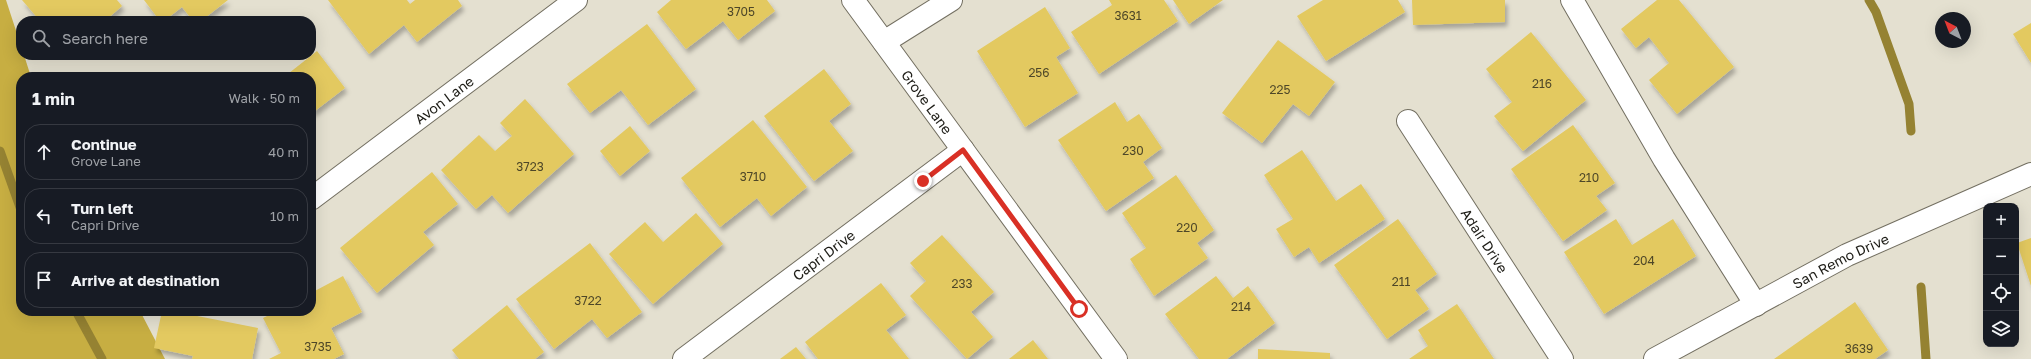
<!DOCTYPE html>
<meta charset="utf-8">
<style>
:root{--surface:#171b24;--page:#20242c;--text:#f1f3f6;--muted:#9ea1a6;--line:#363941}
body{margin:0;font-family:"Golos Text",sans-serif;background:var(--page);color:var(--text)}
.controls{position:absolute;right:12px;bottom:12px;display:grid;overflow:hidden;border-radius:8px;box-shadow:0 4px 16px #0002}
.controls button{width:36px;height:36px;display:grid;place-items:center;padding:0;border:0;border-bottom:1px solid var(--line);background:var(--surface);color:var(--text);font:20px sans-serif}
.compass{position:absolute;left:1935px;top:12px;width:36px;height:36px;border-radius:50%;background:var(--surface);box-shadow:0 4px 16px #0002;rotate:318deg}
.stop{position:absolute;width:12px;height:12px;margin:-9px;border:3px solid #d93025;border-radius:50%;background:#fff}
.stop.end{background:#d93025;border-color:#fff;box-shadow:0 1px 4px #0008}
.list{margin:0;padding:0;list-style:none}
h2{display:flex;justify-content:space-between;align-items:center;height:52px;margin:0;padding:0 16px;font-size:17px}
h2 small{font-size:13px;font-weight:400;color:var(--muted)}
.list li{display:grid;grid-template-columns:26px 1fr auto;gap:12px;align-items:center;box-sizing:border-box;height:56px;margin:0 8px 8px;padding:0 8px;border:1px solid var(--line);border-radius:16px}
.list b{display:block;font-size:15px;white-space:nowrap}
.list p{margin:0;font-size:13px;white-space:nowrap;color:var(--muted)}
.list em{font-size:13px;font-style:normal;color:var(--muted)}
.icon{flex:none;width:22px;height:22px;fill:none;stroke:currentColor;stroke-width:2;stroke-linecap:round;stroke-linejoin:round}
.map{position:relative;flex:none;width:2031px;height:359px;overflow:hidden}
.search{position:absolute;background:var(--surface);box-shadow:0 4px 16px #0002;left:16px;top:16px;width:300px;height:44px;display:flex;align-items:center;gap:10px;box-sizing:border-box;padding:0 14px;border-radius:16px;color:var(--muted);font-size:15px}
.panel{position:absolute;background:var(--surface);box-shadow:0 4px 16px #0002;left:16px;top:72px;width:300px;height:244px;border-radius:16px}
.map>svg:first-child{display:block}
.forest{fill:#c7ae42}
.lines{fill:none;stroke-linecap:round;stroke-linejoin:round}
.stream{stroke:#958232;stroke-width:9}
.building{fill:#e3c960;filter:url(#shadow)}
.minor-casing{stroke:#736f61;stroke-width:24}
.minor{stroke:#fff;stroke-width:22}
.route{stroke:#d93025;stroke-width:5}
.labels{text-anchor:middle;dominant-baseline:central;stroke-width:3;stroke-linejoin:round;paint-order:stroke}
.number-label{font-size:12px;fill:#4e4728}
.street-label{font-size:14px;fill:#1d1c16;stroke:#fff}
</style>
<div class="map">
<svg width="2031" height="359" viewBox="0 0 2031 359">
<defs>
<filter id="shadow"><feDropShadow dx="2.5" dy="4.5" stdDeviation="2" flood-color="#0004"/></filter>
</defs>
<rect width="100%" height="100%" fill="#e4e0d0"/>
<!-- forest -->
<polygon class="forest" points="0,0 6,0 21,46 21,55 24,55 31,77 21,77 21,311 140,311 165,359 0,359"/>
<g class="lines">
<!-- stream -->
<g class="stream">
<polyline points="1869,0 1876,12 1909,104 1911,131"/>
<polyline points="0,151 21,210"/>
<polyline points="1921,287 1926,359"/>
<polyline points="76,311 102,359"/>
</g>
</g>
<!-- building -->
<g class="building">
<polygon points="22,0 117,0 122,6 105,21 40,21"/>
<polygon points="144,0 228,0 201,21 193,21 182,7 164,21 160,21"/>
<polygon points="328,0 407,0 410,4 415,0 458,0 462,6 417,42 404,25 369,54"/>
<polygon points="671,0 767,0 775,11 738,40 723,21 686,49 657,12"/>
<polygon points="1109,0 1164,0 1178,21 1099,74 1071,32 1112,5"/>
<polygon points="1173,0 1223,0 1189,24"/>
<polygon points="1323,0 1398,0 1405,12 1326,61 1297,16"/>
<polygon points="1412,0 1505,0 1505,22 1413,25"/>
<polygon points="1657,0 1679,0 1734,67 1677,114 1649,80 1669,63 1649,37 1636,48 1621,29"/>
<polygon points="1045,7 1070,48 1056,57 1078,93 1025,127 977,51"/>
<polygon points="2031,23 2031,63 2013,34"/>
<polygon points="647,24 696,89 648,125 621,90 590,113 567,84"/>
<polygon points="1531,32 1586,100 1523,151 1494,116 1512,102 1486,69"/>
<polygon points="1278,40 1335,82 1309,116 1293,104 1262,143 1222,113"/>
<polygon points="317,51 345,88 311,114 311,77 284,77"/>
<polygon points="824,69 851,104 829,121 853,151 814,181 764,116"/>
<polygon points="525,99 574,154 508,213 492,195 476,209 441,170 479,135 495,151 512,136 500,123"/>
<polygon points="1115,102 1127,122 1139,114 1162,148 1143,162 1154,178 1106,211 1058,140"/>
<polygon points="753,120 807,187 771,216 757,198 720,227 681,178"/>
<polygon points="1573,125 1615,183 1596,196 1607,210 1563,241 1511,169"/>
<polygon points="630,126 650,151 620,176 600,151"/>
<polygon points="1302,150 1336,201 1361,184 1385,219 1319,263 1309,247 1294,257 1276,229 1293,219 1264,175"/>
<polygon points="432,172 458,204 423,232 434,245 377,293 340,248"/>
<polygon points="1176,175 1214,230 1197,243 1208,258 1154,296 1130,259 1146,248 1122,213"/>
<polygon points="696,213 723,244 653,304 609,254 645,222 663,242"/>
<polygon points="1398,219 1437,274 1415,290 1429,309 1387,339 1334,265"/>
<polygon points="1616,219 1632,245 1673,219 1696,256 1604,314 1564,252"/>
<polygon points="942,235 994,292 971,312 993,337 967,359 910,296 926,281 910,263"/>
<polygon points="2031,238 2031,286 2017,243"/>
<polygon points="590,243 642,312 607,338 592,319 554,349 516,299"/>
<polygon points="343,276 362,312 331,328 344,354 334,359 269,359 281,353 263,318 277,311 311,311 311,293"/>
<polygon points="1216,276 1233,298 1248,286 1275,323 1227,359 1199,359 1165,314"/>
<polygon points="881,283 906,315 886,330 909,359 818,359 805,342"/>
<polygon points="1855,302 1888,350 1875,359 1774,359"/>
<polygon points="1457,304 1494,359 1409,359 1428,346 1418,330"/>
<polygon points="507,305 544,352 535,359 459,359 452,350"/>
<polygon points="162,311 172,311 258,328 252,359 192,359 193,356 154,348"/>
<polygon points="1033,340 1048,359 1009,359"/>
<polygon points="796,347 806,359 780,359"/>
<polygon points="1258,349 1330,353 1330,359 1258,359"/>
</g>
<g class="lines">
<defs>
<g id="minor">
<path id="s1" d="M 853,0 L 1116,359"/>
<polyline points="1572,0 1664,159 1756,305"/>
<polyline points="884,42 951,0"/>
<path id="s2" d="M 1408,121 L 1562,359"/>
<path id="s3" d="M 311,199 L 576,0"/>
<path id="s4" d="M 684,359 L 963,150"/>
<path id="s5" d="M 1655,359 L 1847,255 L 2031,174"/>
</g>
</defs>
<!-- minor casing -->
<use href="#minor" class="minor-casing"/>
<!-- minor -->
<use href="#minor" class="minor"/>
</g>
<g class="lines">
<!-- route -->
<polyline class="route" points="923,181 963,150 1079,309"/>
</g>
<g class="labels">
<!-- number labels -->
<g class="number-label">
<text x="741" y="11">3705</text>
<text x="1128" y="15">3631</text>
<text x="1039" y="72">256</text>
<text x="1542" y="83">216</text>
<text x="1280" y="89">225</text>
<text x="1133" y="150">230</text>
<text x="530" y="166">3723</text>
<text x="753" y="176">3710</text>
<text x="1589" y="177">210</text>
<text x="1187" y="227">220</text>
<text x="1644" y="260">204</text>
<text x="1401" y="281">211</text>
<text x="962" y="283">233</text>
<text x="588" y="300">3722</text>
<text x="1241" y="306">214</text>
<text x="318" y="346">3735</text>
<text x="1859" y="348">3639</text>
</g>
<!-- street labels -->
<g class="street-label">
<text stroke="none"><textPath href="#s3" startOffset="166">Avon Lane</textPath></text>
<text stroke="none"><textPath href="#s1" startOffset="126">Grove Lane</textPath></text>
<text stroke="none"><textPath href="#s2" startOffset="142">Adair Drive</textPath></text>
<text stroke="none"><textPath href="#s4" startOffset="174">Capri Drive</textPath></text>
<text stroke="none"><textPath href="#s5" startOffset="210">San Remo Drive</textPath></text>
</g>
</g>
</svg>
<div class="controls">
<button>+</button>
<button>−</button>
<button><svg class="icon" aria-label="locate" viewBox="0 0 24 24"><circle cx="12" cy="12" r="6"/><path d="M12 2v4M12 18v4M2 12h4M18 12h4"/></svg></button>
<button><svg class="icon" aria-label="layers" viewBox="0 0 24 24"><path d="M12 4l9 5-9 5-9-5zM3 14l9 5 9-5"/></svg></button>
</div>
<svg class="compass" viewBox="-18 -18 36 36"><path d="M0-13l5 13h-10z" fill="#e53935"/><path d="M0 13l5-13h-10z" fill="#9ea1a6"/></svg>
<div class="stop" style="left:1079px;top:309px"></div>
<div class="stop end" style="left:923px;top:181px"></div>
<div class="search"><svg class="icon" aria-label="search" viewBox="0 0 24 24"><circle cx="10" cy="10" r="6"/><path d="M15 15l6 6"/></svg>Search here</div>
<section class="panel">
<h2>1 min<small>Walk · 50 m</small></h2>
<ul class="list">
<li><svg class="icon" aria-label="ahead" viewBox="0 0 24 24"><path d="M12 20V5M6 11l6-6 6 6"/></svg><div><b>Continue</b><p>Grove Lane</p></div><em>40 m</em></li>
<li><svg class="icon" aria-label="left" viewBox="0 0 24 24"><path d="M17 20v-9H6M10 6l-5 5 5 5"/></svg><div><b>Turn left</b><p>Capri Drive</p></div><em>10 m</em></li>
<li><svg class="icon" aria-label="arrive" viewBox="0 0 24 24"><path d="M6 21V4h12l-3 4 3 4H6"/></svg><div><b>Arrive at destination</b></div></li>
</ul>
</section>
</div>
